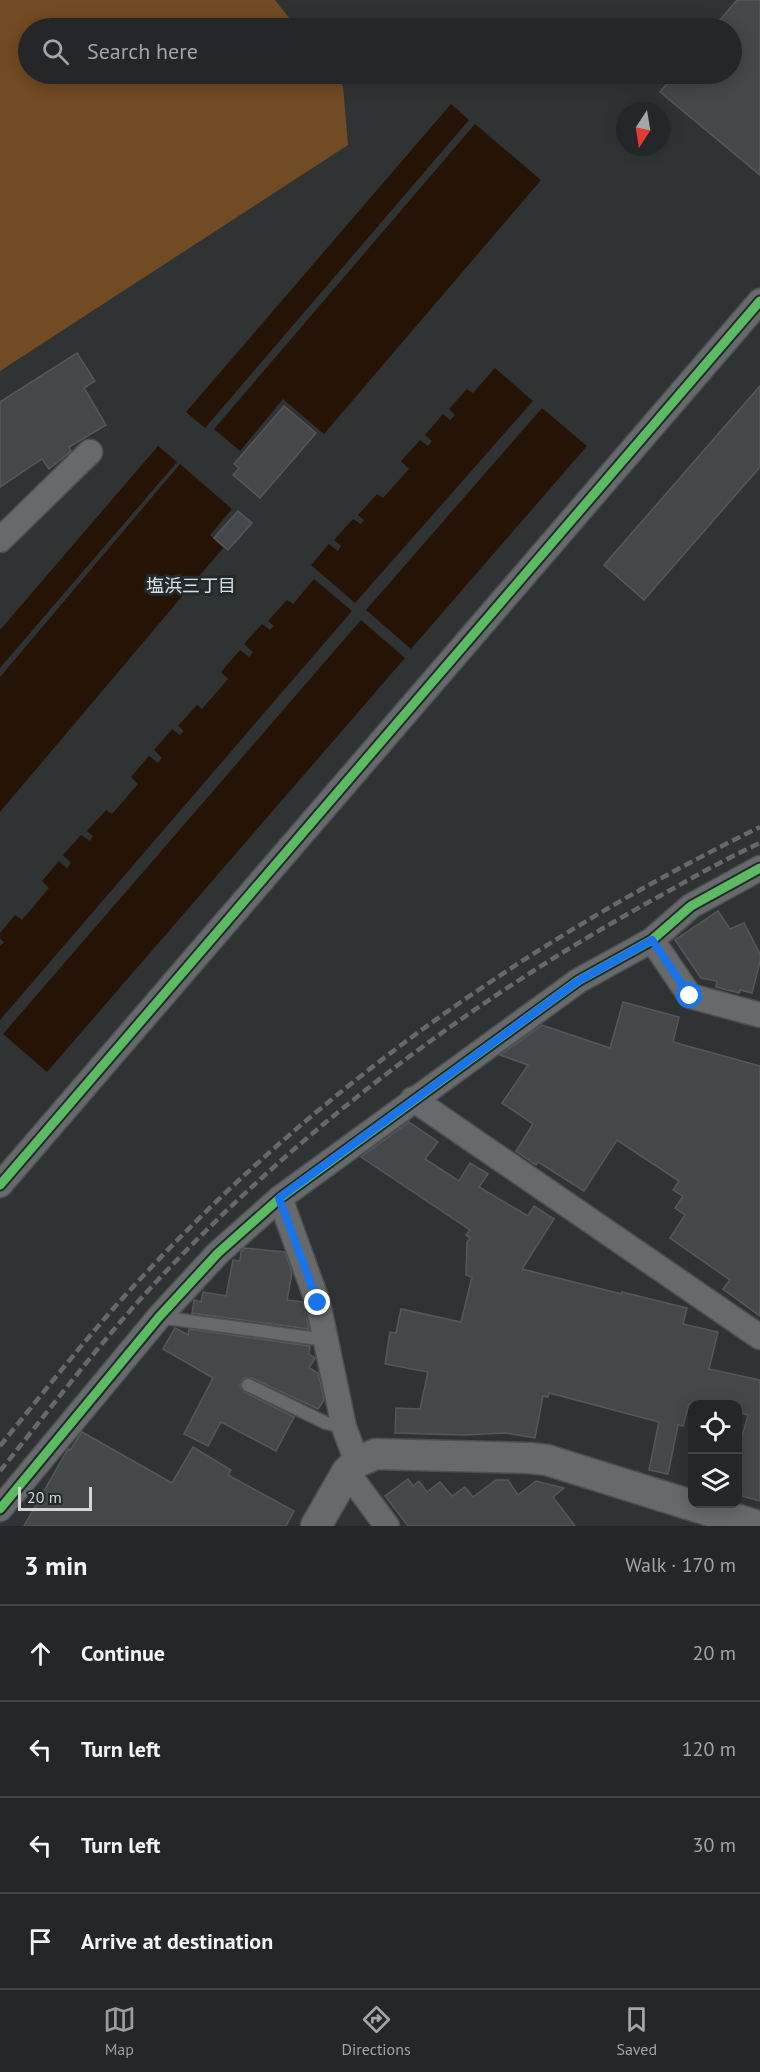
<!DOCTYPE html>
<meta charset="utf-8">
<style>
:root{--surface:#242627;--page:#2c2e2f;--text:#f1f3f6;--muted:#a3a5a7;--line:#414344;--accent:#9a9d9f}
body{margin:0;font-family:"PT Sans","Noto Sans JP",sans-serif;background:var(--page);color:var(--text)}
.controls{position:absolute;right:18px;bottom:18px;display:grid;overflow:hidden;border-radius:12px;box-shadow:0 3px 15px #0003}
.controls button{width:54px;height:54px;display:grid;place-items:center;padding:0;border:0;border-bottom:2px solid var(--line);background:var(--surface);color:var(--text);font:30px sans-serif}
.compass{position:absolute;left:616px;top:102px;width:54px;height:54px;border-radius:50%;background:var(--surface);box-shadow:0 3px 15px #0003;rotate:192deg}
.scale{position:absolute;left:18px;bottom:15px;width:74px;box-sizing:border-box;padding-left:6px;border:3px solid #d3d6d8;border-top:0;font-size:16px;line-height:21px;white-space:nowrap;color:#d3d6d8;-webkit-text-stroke:4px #242a2c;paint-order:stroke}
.stop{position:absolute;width:18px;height:18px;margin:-14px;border:4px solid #1a73e8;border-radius:50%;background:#fff}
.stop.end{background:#1a73e8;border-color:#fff;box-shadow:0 2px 6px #0008}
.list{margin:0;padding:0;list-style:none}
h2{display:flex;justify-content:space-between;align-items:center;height:78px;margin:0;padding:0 24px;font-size:26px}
h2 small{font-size:20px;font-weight:400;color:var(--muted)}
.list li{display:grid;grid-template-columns:39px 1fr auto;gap:18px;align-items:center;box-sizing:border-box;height:96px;padding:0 24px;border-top:2px solid var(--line)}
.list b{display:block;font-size:22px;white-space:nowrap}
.list em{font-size:20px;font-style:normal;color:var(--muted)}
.icon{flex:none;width:33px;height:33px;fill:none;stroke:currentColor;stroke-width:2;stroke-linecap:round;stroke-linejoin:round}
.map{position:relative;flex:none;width:760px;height:1526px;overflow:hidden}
.search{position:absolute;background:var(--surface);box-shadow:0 3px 15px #0003;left:18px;right:18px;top:18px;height:66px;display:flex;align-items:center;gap:15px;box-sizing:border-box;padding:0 21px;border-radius:33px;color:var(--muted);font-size:22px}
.sheet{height:462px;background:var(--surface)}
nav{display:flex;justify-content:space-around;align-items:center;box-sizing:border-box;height:84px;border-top:2px solid var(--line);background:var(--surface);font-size:16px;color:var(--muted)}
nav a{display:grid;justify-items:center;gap:3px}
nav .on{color:var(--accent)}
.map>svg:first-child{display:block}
.green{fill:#714b23}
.water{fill:#251405}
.building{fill:#45484a;stroke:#555859;stroke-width:1.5}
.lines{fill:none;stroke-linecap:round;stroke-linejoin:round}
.service-casing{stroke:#4d4f51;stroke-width:15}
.minor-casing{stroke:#4d4f51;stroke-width:27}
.tertiary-casing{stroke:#4d4f51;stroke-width:33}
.service{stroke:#676a6b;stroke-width:12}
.minor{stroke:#676a6b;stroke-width:24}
.tertiary{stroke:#676a6b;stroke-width:30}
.rail{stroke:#66696a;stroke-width:4.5;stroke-dasharray:9 4.5;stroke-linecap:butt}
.cycleway-casing{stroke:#242a2c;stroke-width:13}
.cycleway{stroke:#5cba63;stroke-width:9}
.route{stroke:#1a73e8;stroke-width:8}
.labels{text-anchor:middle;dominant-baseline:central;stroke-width:6;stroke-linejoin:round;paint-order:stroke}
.neighbourhood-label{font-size:18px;fill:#d9e1e4;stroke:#242a2c}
</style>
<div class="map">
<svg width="760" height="1526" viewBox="0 0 760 1526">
<rect width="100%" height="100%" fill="#303334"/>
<!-- green -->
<polygon class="green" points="0,0 275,0 297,28 28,28 28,74 333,74 343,86 348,145 0,371"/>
<!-- water -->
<g class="water">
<polygon points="451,104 469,120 205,428 186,412"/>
<polygon points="475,124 541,180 324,434 283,399 240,451 214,429"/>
<polygon points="495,368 533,401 355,603 311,565 329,544 338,551 341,546 334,540 353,519 361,524 364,520 358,515 377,494 383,498 409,469 401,461 420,440 428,446 432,441 425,435 443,414 450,420 455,415 449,409 467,389 473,393"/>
<polygon points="542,408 587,446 411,649 366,610"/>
<polygon points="158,446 177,462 0,668 0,630"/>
<polygon points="180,464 232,509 210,535 223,548 0,812 0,677"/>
<polygon points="314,579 352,611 0,1020 0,946 4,942 0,939 0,933 15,915 22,920 49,888 42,881 59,861 67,868 71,863 63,855 81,835 90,841 93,836 87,831 106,810 112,814 138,784 131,777 149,756 158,763 162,758 154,750 172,729 180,735 184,731 178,726 197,705 202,709 228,679 221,672 240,650 249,657 253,652 244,644 262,624 270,630 274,626 268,621 287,600 293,604"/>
<polygon points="361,620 405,658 47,1072 3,1034"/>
</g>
<!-- building -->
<g class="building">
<polygon points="737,0 760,0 760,175 660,92 675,74 732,74 732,28 713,28"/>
<polygon points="77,353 95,381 84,388 106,425 69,447 71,451 49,469 42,459 0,487 0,402"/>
<polygon points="760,386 760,467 644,600 604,565"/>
<polygon points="284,406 316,433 260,498 233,475 239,468 234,464"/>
<polygon points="238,511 252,523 228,550 214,538"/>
<polygon points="718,911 730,929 744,923 760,954 760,962 752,993 740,990 739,993 716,987 717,981 701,978 675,940"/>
<polygon points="623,1002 679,1017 673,1042 760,1066 760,1316 723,1289 730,1280 670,1238 685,1215 675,1208 683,1196 673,1190 679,1181 617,1140 584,1191 538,1162 536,1165 516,1151 533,1124 502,1103 528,1065 500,1055 542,1025 610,1048"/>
<polygon points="409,1122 438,1142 425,1159 459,1181 470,1163 488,1174 479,1187 528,1216 534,1206 554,1219 522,1269 622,1294 622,1292 687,1308 683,1324 718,1332 709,1369 760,1380 760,1501 738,1495 738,1451 748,1415 738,1412 738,1404 689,1404 683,1426 678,1425 668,1474 649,1470 659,1422 549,1393 548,1397 543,1396 535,1438 505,1433 464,1435 395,1433 396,1408 420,1409 428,1372 385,1364 390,1332 396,1333 401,1309 461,1322 472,1277 466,1275 467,1242 470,1238 466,1235 470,1230 361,1157"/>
<polygon points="245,1248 285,1252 292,1273 287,1300 303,1302 309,1329 192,1313 194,1300 201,1302 203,1292 226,1296 233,1260 240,1261 241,1251"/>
<polygon points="175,1328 188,1335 189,1329 310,1346 309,1354 315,1358 309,1368 318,1373 324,1400 318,1409 252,1378 244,1378 240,1385 244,1392 294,1417 276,1451 221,1422 208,1446 184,1434 213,1378 163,1349"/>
<polygon points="82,1432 172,1483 193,1447 231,1470 228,1475 294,1511 286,1526 24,1526 68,1449 70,1450"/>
<polygon points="408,1479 413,1486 419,1481 427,1492 440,1482 452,1496 465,1487 473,1497 496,1480 508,1480 518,1495 536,1481 564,1488 553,1497 575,1526 408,1526 385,1496"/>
</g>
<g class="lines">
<defs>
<g id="service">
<polyline points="159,1317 326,1340"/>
<polyline points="248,1385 326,1423 344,1427"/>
</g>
<g id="minor">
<polyline points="0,540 90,452"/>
<polyline points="652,940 690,996 760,1015"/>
<polyline points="413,1099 760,1337"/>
<polyline points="0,1185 760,301"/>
<polyline points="280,1198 318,1303 344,1427 357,1462"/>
<polyline points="347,1472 387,1526"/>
<polyline points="0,1509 159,1317 218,1253 280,1198 578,981 652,940 691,906 760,868"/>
</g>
<polyline id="tertiary" points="316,1526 347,1472 357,1462 376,1454 529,1458 547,1460 758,1526"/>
</defs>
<!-- service casing -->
<use href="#service" class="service-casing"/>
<!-- minor casing -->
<use href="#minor" class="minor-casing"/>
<!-- tertiary casing -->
<use href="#tertiary" class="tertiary-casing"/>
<!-- service -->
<use href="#service" class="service"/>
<!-- minor -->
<use href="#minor" class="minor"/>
<!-- tertiary -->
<use href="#tertiary" class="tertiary"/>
<!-- rail -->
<g class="rail">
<path d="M 0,1446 C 47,1388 93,1329 144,1275 C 318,1088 531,939 760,827"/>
<path d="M 0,1471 C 51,1408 101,1341 156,1282 C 300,1128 474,998 658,897 C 692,878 725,859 760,843"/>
</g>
<defs>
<g id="cycleway">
<polyline points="0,1185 760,301"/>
<polyline points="0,1509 159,1317 218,1253 280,1198 578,981 652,940 691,906 760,868"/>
</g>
</defs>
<!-- cycleway casing -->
<use href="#cycleway" class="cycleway-casing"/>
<!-- cycleway -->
<use href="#cycleway" class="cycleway"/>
</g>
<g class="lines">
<!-- route -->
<polyline class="route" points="318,1303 279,1198 578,981 652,940 690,996"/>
</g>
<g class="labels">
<!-- neighbourhood labels -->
<g class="neighbourhood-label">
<text x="191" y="585">塩浜三丁目</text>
</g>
</g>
</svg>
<div class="controls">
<button><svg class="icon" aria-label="locate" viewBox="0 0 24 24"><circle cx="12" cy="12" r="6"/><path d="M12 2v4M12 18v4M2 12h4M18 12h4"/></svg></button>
<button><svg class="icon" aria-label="layers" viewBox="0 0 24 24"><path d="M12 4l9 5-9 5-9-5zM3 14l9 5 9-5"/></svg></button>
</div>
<svg class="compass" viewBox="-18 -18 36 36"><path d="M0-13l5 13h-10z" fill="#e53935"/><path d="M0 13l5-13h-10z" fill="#a3a5a7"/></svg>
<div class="scale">20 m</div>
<div class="stop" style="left:690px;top:996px"></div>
<div class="stop end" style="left:318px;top:1303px"></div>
<div class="search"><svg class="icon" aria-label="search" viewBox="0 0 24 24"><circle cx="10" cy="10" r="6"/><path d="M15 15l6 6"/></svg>Search here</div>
</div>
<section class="sheet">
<h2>3 min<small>Walk · 170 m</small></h2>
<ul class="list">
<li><svg class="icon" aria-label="ahead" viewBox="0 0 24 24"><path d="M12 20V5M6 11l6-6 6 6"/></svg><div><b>Continue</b></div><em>20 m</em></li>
<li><svg class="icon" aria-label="left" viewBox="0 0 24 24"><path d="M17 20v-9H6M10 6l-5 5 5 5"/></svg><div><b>Turn left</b></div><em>120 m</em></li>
<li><svg class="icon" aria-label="left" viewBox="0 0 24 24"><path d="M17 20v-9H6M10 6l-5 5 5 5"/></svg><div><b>Turn left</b></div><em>30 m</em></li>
<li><svg class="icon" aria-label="arrive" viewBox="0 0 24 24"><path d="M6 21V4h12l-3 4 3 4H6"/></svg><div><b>Arrive at destination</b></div></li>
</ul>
</section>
<nav>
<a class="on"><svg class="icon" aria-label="map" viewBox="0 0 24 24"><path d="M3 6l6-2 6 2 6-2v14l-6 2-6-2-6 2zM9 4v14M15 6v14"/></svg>Map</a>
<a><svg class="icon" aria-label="directions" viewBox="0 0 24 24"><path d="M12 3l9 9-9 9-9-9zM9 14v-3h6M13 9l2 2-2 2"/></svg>Directions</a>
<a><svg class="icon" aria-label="saved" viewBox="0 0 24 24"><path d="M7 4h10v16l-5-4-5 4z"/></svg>Saved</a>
</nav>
